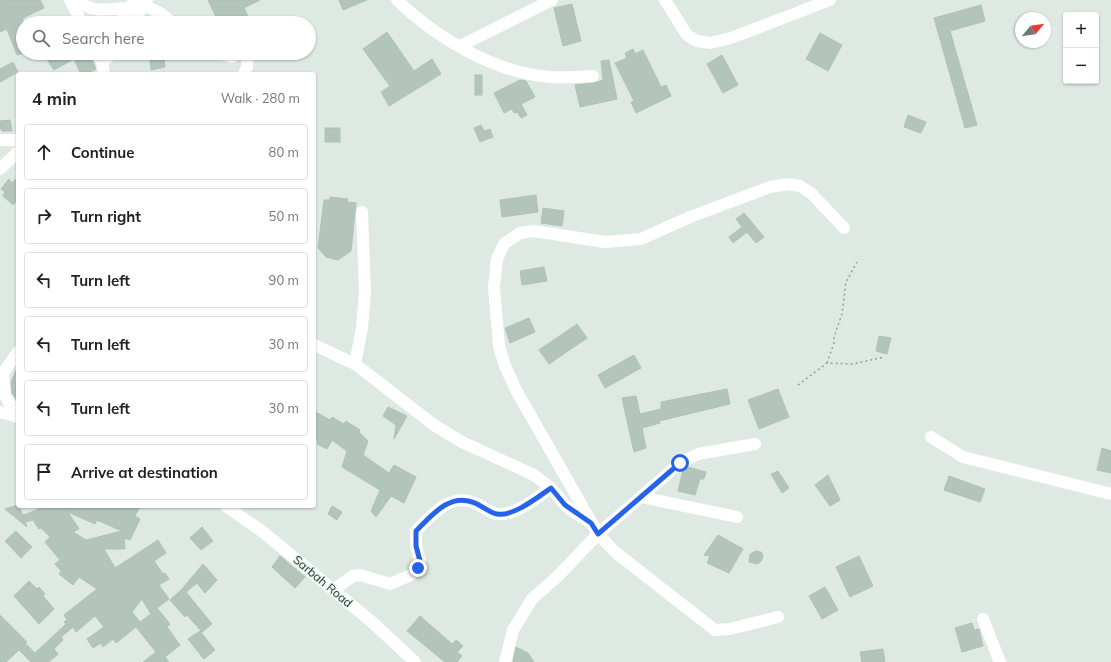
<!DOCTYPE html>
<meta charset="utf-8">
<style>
:root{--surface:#fff;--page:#f6f6f6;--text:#202124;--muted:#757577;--line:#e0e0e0}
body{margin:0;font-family:Mulish,sans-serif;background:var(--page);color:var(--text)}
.controls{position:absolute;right:12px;top:12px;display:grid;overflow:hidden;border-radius:4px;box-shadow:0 1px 3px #0004}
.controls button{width:36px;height:36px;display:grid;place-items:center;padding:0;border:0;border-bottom:1px solid var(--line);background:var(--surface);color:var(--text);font:20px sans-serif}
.compass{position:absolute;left:1015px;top:12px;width:36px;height:36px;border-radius:50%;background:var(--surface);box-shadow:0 1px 3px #0004;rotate:61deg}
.stop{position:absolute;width:12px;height:12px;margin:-9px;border:3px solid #2563eb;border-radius:50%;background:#fff}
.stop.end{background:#2563eb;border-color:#fff;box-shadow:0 1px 4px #0008}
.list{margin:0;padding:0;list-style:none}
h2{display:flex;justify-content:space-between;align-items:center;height:52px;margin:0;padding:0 16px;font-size:17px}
h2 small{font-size:13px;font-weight:400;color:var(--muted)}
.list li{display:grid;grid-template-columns:26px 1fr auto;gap:12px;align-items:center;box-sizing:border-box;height:56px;margin:0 8px 8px;padding:0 8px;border:1px solid var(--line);border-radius:4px}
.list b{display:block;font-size:15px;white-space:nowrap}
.list em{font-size:13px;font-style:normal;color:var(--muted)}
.icon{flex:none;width:22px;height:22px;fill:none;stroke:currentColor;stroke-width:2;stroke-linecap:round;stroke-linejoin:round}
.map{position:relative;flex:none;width:1111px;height:662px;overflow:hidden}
.search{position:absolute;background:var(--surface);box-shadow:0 1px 3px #0004;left:16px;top:16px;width:300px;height:44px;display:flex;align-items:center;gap:10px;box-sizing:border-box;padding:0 14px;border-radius:22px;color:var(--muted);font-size:15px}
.panel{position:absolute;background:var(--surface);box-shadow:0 1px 3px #0004;left:16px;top:72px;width:300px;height:436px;border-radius:4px}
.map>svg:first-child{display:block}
.building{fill:#b3c4bb;stroke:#b0c2b8;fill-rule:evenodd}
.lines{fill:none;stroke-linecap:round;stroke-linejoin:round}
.path{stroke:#7eac98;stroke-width:1.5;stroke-dasharray:2 3;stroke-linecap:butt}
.minor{stroke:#fff;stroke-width:12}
.route{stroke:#2563eb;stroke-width:5}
.labels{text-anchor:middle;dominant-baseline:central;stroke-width:3;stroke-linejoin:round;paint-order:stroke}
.street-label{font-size:12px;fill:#1f382e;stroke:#edf6f1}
</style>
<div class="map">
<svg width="1111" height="662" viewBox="0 0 1111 662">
<rect width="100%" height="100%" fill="#dde9e2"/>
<!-- building -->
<g class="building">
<polygon points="0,0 40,0 44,8 23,18 23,32 21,33 23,39 23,53 17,55 7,29 0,32"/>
<polygon points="208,0 260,0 244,8 251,23 219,23"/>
<polygon points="339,0 367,0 343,10"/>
<polygon points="572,4 581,41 563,46 554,8"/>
<polygon points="981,5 985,21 950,31 977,125 965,128 934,18"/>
<polygon points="387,32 414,71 432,59 441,74 389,106 381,92 390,86 363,49"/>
<polygon points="820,33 842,45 828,71 806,59"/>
<polygon points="633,49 635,54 643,50 661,87 666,85 671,96 636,113 631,102 634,101 615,63 627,58 625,53"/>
<polygon points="46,53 87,53 90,61 92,60 96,69 86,74 81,74 74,59 54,70 48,61"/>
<polygon points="722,55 738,85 723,93 707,64"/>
<polygon points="164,58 165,67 151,70 150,60"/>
<polygon points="609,60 617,99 580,107 575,85 594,83 603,80 601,61"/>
<polygon points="13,62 18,72 0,82 0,69"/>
<rect x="475" y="75" width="7" height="20"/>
<polygon points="520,80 526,81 535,97 521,104 527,115 521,118 517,112 514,113 512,109 504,113 494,93"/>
<polygon points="908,115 926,122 921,133 904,127"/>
<polygon points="10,120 12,131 2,131 2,129 0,129 0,121"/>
<polygon points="481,125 484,131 490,129 493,137 480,142 474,128"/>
<rect x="325" y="128" width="15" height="14"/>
<polygon points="18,178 18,199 13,205 3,196 5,192 1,189 9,179 11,183"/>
<polygon points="536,195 538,212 502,217 500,200"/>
<polygon points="330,197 348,199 347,202 356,203 351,251 338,260 326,257 318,248 324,200 330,200"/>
<polygon points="543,208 564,211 562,226 541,223"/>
<polygon points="744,213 764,237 756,243 747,232 733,243 729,237 742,227 736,219"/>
<polygon points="544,267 547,281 522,285 520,271"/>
<polygon points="529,318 535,332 510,343 505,328"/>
<polygon points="577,324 587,338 549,364 539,350"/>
<polygon points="879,336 891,338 887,354 876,351"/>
<polygon points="634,355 641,368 605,388 598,375"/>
<polygon points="18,366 18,402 12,393 11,382"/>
<polygon points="727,389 730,404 659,421 660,423 642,428 646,448 634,452 622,398 636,396 640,414 661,409 661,402"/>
<polygon points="778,389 789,417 759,429 748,400"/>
<polygon points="388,407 407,416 394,439 396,425 383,416"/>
<polygon points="314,411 330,420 332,417 344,424 346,421 360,430 359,432 368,441 363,455 389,473 394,465 416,477 404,503 391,496 376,517 371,511 380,490 342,467 347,451 332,440 327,449 317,444 318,441 314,438"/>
<polygon points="1102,448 1111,451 1111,473 1097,470"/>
<polygon points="688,467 706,472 704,479 700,479 695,495 678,491 683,470"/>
<polygon points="778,471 789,488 782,493 771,474"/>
<polygon points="828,475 840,500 830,506 815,485"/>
<polygon points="949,476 985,489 980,502 944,490"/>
<path d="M 18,505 L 23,515 L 37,510 L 39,506 L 140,506 L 135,516 L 140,519 L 130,540 L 124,538 L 125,549 L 104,549 L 115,568 L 158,540 L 166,553 L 154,561 L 163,574 L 165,573 L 169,579 L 159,585 L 169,599 L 157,608 L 170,624 L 167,627 L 180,645 L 165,657 L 169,662 L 143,662 L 156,652 L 136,627 L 116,643 L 113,639 L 103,647 L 101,643 L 93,648 L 87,639 L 104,627 L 95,616 L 76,632 L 73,627 L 61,637 L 63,640 L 54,649 L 58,654 L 49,662 L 31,662 L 19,650 L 6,662 L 0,662 L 0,615 L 27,642 L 25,643 L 35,653 L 66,624 L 64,622 L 67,620 L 64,615 L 97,589 L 79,577 L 73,585 L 59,574 L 61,571 L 55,564 L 60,560 L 45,542 L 50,537 L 41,528 L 39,529 L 33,520 L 25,522 L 27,527 L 5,509 ZM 68,512 L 95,524 L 97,520 L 122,531 L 86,540 L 73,532 L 79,529 ZM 142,599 L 151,614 L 140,622 L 132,612 Z"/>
<polygon points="332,506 342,512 337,520 328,514"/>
<polygon points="202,527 213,541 201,550 190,538"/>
<polygon points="16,531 32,547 21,558 5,541"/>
<polygon points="718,535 743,549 729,573 707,563 710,556 704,555"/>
<polygon points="756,551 761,552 763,555 762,560 758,564 749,562 750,554"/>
<polygon points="280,556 305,577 295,588 272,567"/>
<polygon points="859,556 873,586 850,597 836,567"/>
<polygon points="203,564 217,580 205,593 197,583 186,592 212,624 202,632 187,615 185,617 170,600 182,589"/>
<polygon points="29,581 37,589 39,587 45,594 43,596 54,609 39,624 14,596"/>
<polygon points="825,587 838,610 822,619 809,596"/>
<polygon points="420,616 452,644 456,640 463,646 457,652 462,656 457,662 445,662 407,631"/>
<polygon points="972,623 974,630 979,629 983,646 962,652 955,628"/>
<polygon points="200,631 215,650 204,659 188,639"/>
<polygon points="516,647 528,653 534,662 513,662"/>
<polygon points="883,649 885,662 862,662 860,652"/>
</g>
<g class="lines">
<!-- path -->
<g class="path">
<polyline points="827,363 834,343 834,337 842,314 846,282 857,262"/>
<polyline points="798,385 827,363 853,364 884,357"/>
</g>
<!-- minor -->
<g class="minor">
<polyline points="70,0 82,23"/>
<path d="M 76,0 C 97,15 107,8 130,8"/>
<path d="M 397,0 C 436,38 495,73 550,77 C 564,78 579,77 593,76"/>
<polyline points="665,0 687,35 697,41 710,43 731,38 830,0"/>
<polyline points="144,5 160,13 173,23"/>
<polyline points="119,23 135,0"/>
<polyline points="133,23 147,0"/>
<polyline points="460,46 552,0"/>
<polyline points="97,53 102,62 104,74"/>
<polyline points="216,53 232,57 240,53"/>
<polyline points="102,62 113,53"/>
<polyline points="244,74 247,67 248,53"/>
<polyline points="0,140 18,140"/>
<polyline points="0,169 18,152"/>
<polyline points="314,345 355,364 434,425 462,442 534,475 551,488 565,505 575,513 590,522"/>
<polyline points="355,364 362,328 365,291 362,212"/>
<polyline points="3,373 5,396 18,416"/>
<polyline points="0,377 18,352"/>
<polyline points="0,412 18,417"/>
<polyline points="931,437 963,457 1111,494"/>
<polyline points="755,444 698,454 680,463 598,534 516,390 505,366 499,346 494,287 497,259 504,244 520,233 534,231 605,242 641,239 690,217 770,187 788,184 800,186 811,193 844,228"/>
<polyline points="641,497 737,517"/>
<polyline points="226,506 263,532 372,622 415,662"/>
<path d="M 333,590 L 353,576 L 360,575 L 390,584 L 411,575 L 418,568 L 420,561 L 416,546 L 416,531 C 432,515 450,492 475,503 C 482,506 490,513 497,514 C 513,517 538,497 551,488"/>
<polyline points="983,619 1000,662"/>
<polyline points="505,662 513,630 532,599 558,576 598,534 615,552 715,630 730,629 778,617"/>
</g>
</g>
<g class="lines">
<!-- route -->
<path class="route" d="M 418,568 L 420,561 L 416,546 L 416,531 C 432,515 450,492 475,503 C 482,506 490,513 497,514 C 513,517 538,497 551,488 L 565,505 L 591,523 L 598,534 L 680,463"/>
</g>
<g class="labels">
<!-- street labels -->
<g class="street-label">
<text transform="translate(323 581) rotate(40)">Sarbah Road</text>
</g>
</g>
</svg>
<div class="controls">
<button>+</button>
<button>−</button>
</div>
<svg class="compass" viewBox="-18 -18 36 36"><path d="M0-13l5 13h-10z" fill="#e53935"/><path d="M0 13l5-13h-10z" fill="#757577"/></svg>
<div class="stop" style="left:680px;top:463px"></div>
<div class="stop end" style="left:418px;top:568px"></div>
<div class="search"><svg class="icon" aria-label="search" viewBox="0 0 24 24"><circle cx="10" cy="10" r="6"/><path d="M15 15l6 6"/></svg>Search here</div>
<section class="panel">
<h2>4 min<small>Walk · 280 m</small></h2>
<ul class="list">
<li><svg class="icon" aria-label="ahead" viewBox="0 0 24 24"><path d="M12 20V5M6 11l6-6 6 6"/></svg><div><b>Continue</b></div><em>80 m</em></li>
<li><svg class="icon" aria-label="right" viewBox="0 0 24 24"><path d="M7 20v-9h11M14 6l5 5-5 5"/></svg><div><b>Turn right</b></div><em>50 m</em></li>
<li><svg class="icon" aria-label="left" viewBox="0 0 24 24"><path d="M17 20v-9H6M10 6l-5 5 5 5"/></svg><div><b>Turn left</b></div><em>90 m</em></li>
<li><svg class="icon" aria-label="left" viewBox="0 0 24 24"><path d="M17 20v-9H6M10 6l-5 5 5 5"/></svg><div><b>Turn left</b></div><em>30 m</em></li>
<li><svg class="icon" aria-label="left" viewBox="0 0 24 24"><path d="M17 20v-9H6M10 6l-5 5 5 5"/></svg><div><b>Turn left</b></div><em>30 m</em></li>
<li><svg class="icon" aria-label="arrive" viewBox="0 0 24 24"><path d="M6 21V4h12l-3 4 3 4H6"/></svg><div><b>Arrive at destination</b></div></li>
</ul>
</section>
</div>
